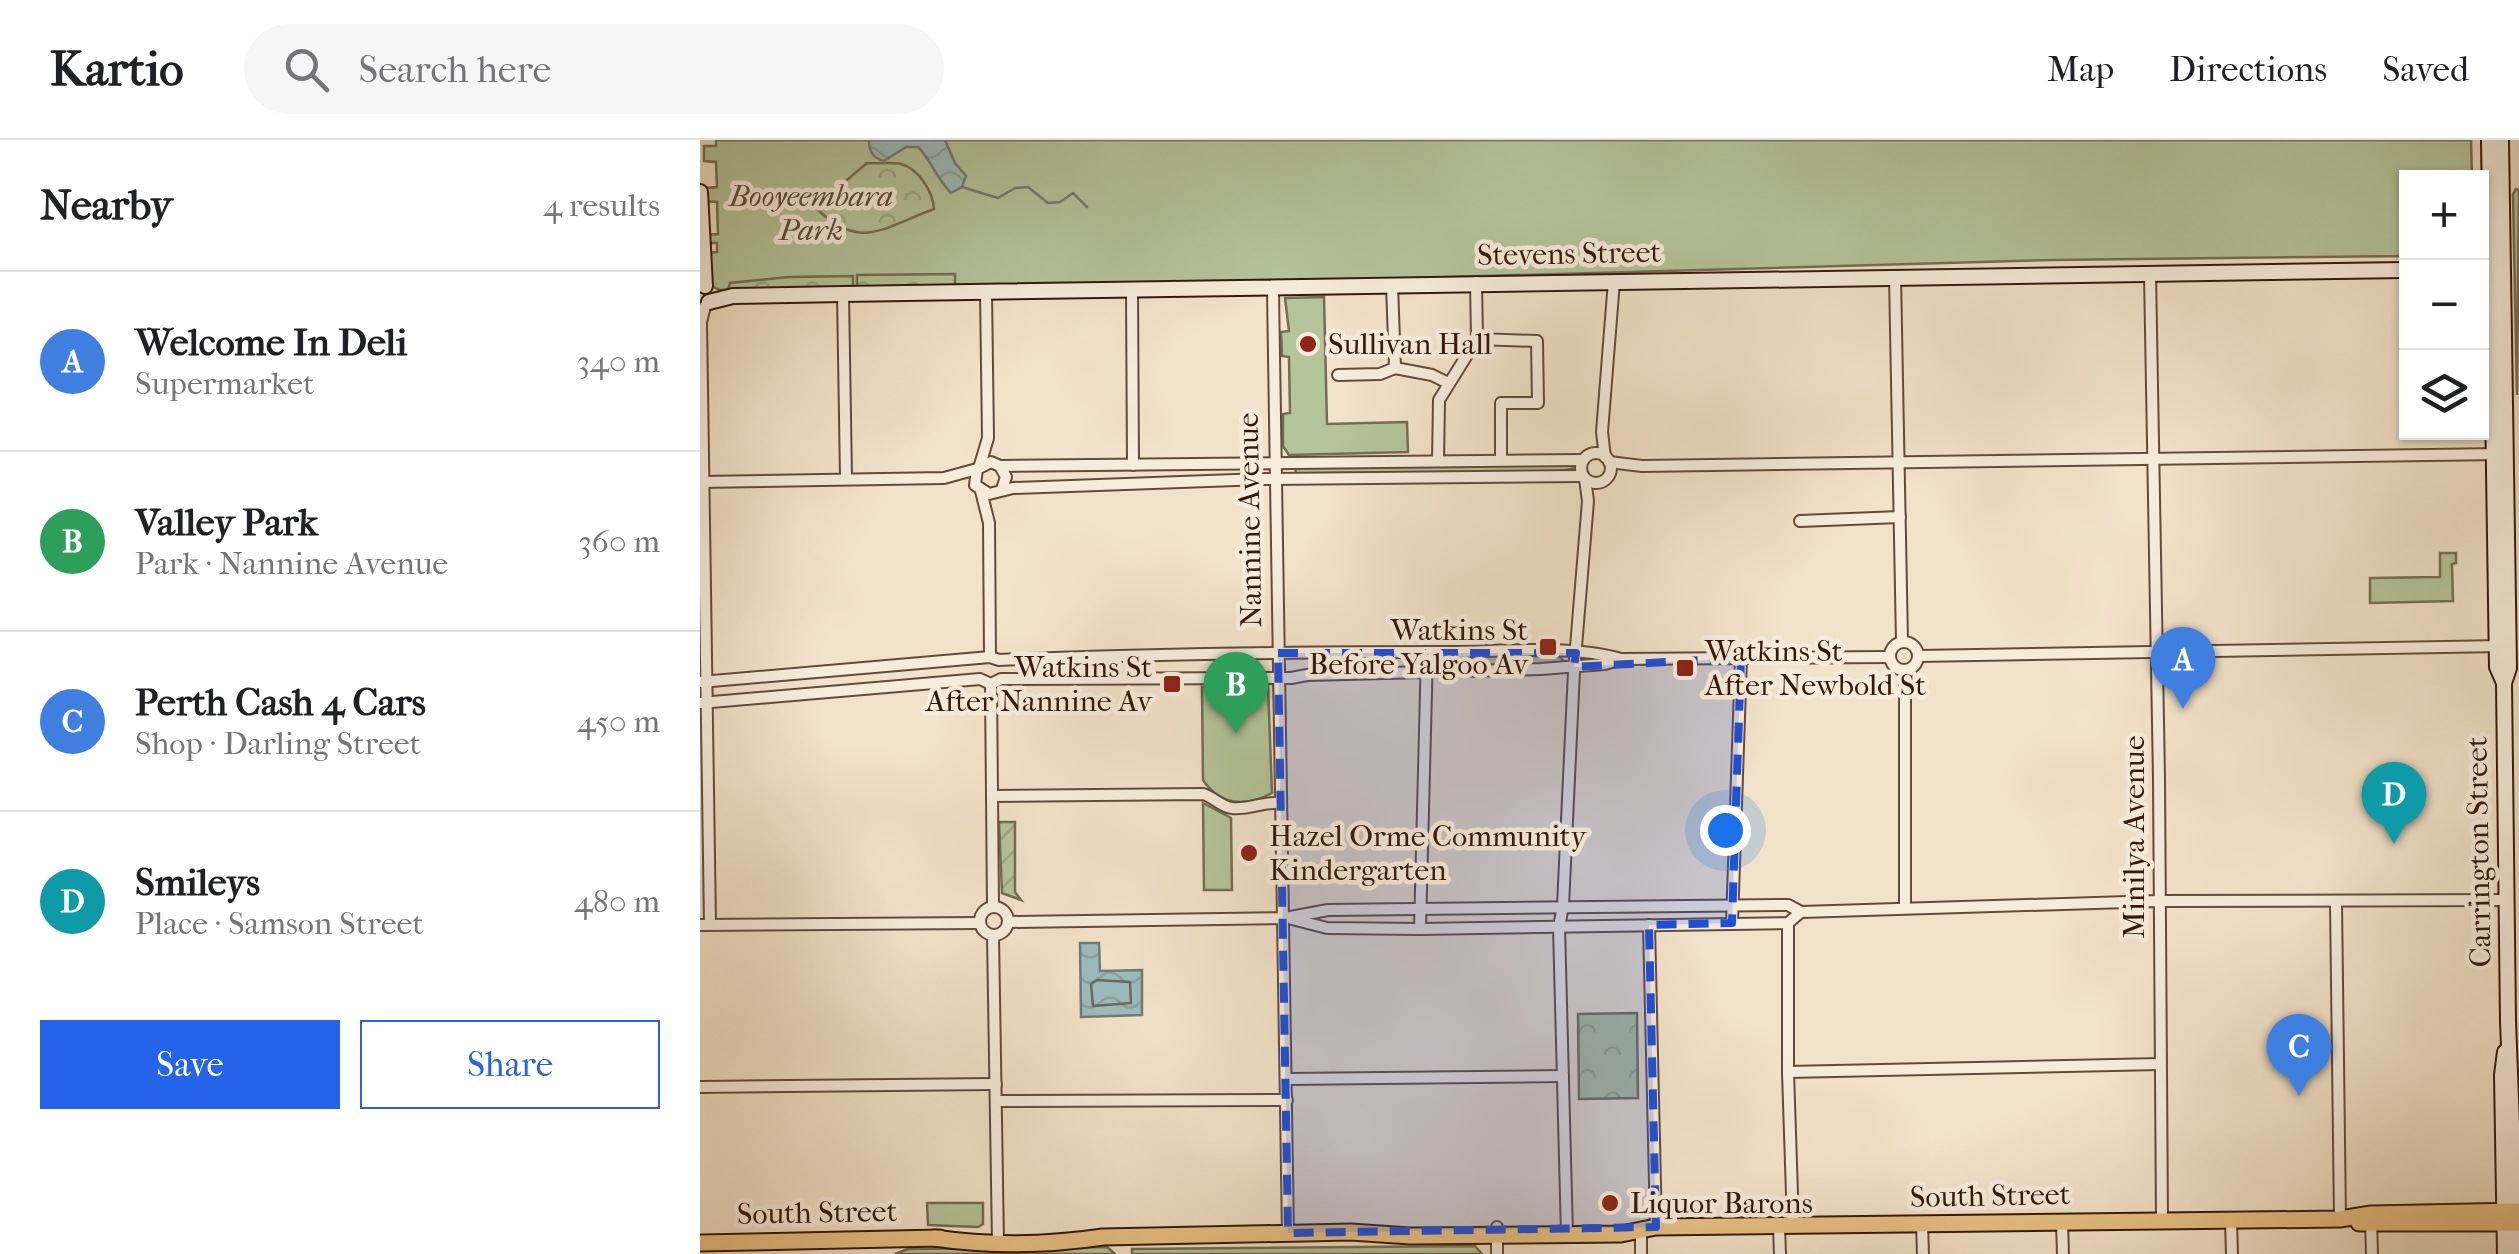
<!DOCTYPE html>
<meta charset="utf-8">
<style>
:root{--surface:#fff;--page:#f6f6f6;--text:#202124;--muted:#757577;--line:#e0e0e0;--accent:#2563eb}
body{margin:0;font-family:"IM FELL French Canon",serif;background:var(--page);color:var(--text)}
.controls{position:absolute;right:30px;top:30px;display:grid;overflow:hidden;border-radius:0px;box-shadow:0 2px 8px #0004}
.controls button{width:90px;height:90px;display:grid;place-items:center;padding:0;border:0;border-bottom:2px solid var(--line);background:var(--surface);color:var(--text);font:50px sans-serif}
.you{position:absolute;left:1025px;top:690px;width:35px;height:35px;margin:-25px;border:8px solid #fff;border-radius:50%;background:#1a73e8;box-shadow:0 0 0 15px #1a73e833}
.badge{display:grid;place-items:center;width:65px;height:65px;border-radius:50%;background:var(--accent);color:#fff;font-size:32px;font-weight:700}
.pin{position:absolute;translate:-50% -82px;filter:drop-shadow(0 2px 5px #0008)}
.pin::after{content:'';position:absolute;top:52px;width:35px;height:30px;background:inherit;clip-path:polygon(0 0,100% 0,50% 100%)}
.list{margin:0;padding:0;list-style:none}
h2{display:flex;justify-content:space-between;align-items:center;height:130px;margin:0;padding:0 40px;font-size:42px}
h2 small{font-size:32px;font-weight:400;color:var(--muted)}
.list li{display:grid;grid-template-columns:65px 1fr auto;gap:30px;align-items:center;box-sizing:border-box;height:180px;padding:0 40px;border-top:2px solid var(--line)}
.list b{display:block;font-size:38px;white-space:nowrap}
.list p{margin:0;font-size:32px;white-space:nowrap;color:var(--muted)}
.list em{font-size:32px;font-style:normal;color:var(--muted)}
.actions{display:flex;gap:20px;padding:30px 40px}
.actions a{flex:1;padding:22px 0;border:2px solid var(--accent);border-radius:0px;text-align:center;font-size:35px;color:var(--accent)}
.actions .main{background:var(--accent);color:#fff}
.icon{flex:none;width:55px;height:55px;fill:none;stroke:currentColor;stroke-width:2;stroke-linecap:round;stroke-linejoin:round}
.map{position:relative;flex:none;width:1819px;height:1114px;overflow:hidden}
header{display:flex;align-items:center;gap:60px;box-sizing:border-box;height:140px;padding:0 50px;background:var(--surface);border-bottom:2px solid var(--line)}
header strong{font-size:48px}
nav{display:flex;gap:55px;margin-inline-start:auto;font-size:35px}
.search{width:700px;height:90px;background:var(--page);display:flex;align-items:center;gap:25px;box-sizing:border-box;padding:0 35px;border-radius:55px;color:var(--muted);font-size:38px}
main{display:flex}
aside{flex:1;background:var(--surface)}
.map>svg:first-child{display:block}
.green{fill:#b4c49b;stroke:#746e52;stroke-width:2.5}
.forest{fill:url(#forest-crowns);stroke:#746e52;stroke-width:2.5}
.garden{fill:url(#garden-furrows);stroke:#746e52;stroke-width:2.5}
.water{fill:url(#water-waves);stroke:#737b75;stroke-width:2.5}
.lines{fill:none;stroke-linecap:round;stroke-linejoin:round}
.shore{stroke:#686a64;stroke-width:2.5}
.stream{stroke:#737b75;stroke-width:2.5}
.street-casing{stroke:#634b3a;stroke-width:14}
.secondary-casing{stroke:#33190a;stroke-width:18}
.primary-casing{stroke:#33190a;stroke-width:19}
.street{stroke:#f7ecdc;stroke-width:10}
.secondary{stroke:#f7ecdc;stroke-width:14}
.primary{stroke:#e9c184;stroke-width:15}
.marked{fill:#1d4ed8;fill-opacity:0.2;stroke:#1d4ed8;stroke-width:8;stroke-dasharray:20 12;stroke-linejoin:round}
.poi-dot{fill:#8f2418;stroke:#f7ecdc;stroke-width:4}
.labels{text-anchor:middle;dominant-baseline:central;stroke-width:9;stroke-linejoin:round;paint-order:stroke}
.park-label{font-size:30px;font-style:italic;fill:#5a4c36;stroke:#f7ecdc}
.street-label{font-size:30px;fill:#33190a;stroke:#f7ecdc}
.poi-label{font-size:30px;fill:#33190a;stroke:#f7ecdc;text-anchor:start}
</style>
<header>
<strong>Kartio</strong>
<div class="search"><svg class="icon" aria-label="search" viewBox="0 0 24 24"><circle cx="10" cy="10" r="6"/><path d="M15 15l6 6"/></svg>Search here</div>
<nav><a>Map</a><a>Directions</a><a>Saved</a></nav>
</header>
<main>
<aside>
<h2>Nearby<small>4 results</small></h2>
<ul class="list">
<li><span class="badge" style="background:#3f7fe0">A</span><div><b>Welcome In Deli</b><p>Supermarket</p></div><em>340 m</em></li>
<li><span class="badge" style="background:#2e9e5b">B</span><div><b>Valley Park</b><p>Park · Nannine Avenue</p></div><em>360 m</em></li>
<li><span class="badge" style="background:#3f7fe0">C</span><div><b>Perth Cash 4 Cars</b><p>Shop · Darling Street</p></div><em>450 m</em></li>
<li><span class="badge" style="background:#0f9aa8">D</span><div><b>Smileys</b><p>Place · Samson Street</p></div><em>480 m</em></li>
</ul>
<div class="actions"><a class="main">Save</a><a>Share</a></div>
</aside>
<div class="map">
<svg width="1819" height="1114" viewBox="0 0 1819 1114">
<defs>
<pattern id="forest-crowns" width="20" height="18" patternUnits="userSpaceOnUse" patternTransform="scale(2.5)"><rect width="20" height="18" fill="#b4c49b"/><path d="M2 6a3 3 0 1 1 6 0M12 15a3 3 0 1 1 6 0" fill="none" stroke="#9ba884"/></pattern>
<pattern id="garden-furrows" width="10" height="10" patternUnits="userSpaceOnUse" patternTransform="scale(2.5)"><rect width="10" height="10" fill="#b4c49b"/><path d="M-1 1l2-2M0 10L10 0M9 11l2-2" fill="none" stroke="#9ba884"/></pattern>
<pattern id="water-waves" width="16" height="10" patternUnits="userSpaceOnUse" patternTransform="scale(2.5)"><rect width="16" height="10" fill="#9dbcbd"/><path d="M0 5q4-4 8 0t8 0" fill="none" stroke="#88a1a1"/></pattern>
</defs>
<rect width="100%" height="100%" fill="#f2e2c9"/>
<filter id="stains"><feTurbulence type="fractalNoise" baseFrequency=".002" numOctaves="4"/><feColorMatrix values="0 0 0 0 .2 0 0 0 0 .09 0 0 0 0 .02 0 0 0 .5 -.17"/></filter>
<radialGradient id="worn" r=".72"><stop offset=".6" stop-color="#630" stop-opacity="0"/><stop offset="1" stop-color="#630" stop-opacity=".3"/></radialGradient>
<!-- green -->
<g class="green">
<path d="M 16,0 L 1771,0 L 1772,37 L 1706,38 L 1706,116 L 1352,120 L 680,139 L 20,150 C 3,144 6,129 6,113 L 17,112 L 17,103 L 6,103 L 6,95 L 18,94 L 17,62 L 5,61 L 5,48 L 17,47 L 16,22 L 4,21 L 4,6 L 16,6 Z"/>
<polygon points="1816,49 1819,50 1817,255 1813,54"/>
<polygon points="624,157 627,284 707,282 708,312 589,315 583,306 583,274 590,273 589,217 582,216 581,192 589,191 585,158"/>
<polygon points="818,325 872,325 873,329 835,335 595,337 596,328"/>
<polygon points="1740,413 1756,413 1756,423 1752,424 1753,461 1670,463 1670,438 1740,437"/>
<polygon points="800,515 860,517 863,520 860,524 739,529 736,521 741,516"/>
<path d="M 568,546 L 572,653 C 546,667 520,666 503,640 L 502,547 Z"/>
<polygon points="503,663 531,678 532,750 504,750"/>
<polygon points="227,1063 283,1063 283,1084 278,1087 228,1085"/>
<polygon points="775,1106 782,1114 432,1114 432,1109"/>
<polygon points="407,1107 415,1114 195,1114 208,1109"/>
</g>
<!-- forest -->
<g class="forest">
<path d="M 167,23 C 178,24 191,22 201,24 C 219,29 233,52 234,69 C 182,88 160,112 115,67 Z"/>
<polygon points="255,134 255,146 157,148 157,135"/>
<polygon points="153,136 153,148 28,150 30,143 89,137"/>
<polygon points="937,873 938,958 879,959 878,874"/>
</g>
<!-- garden -->
<polygon class="garden" points="299,682 315,682 315,752 321,760 302,753"/>
<!-- water -->
<g class="water">
<path d="M 169,0 L 245,0 L 255,23 L 266,36 L 262,47 L 251,53 C 235,37 232,21 218,7 L 206,7 L 184,21 C 173,18 169,12 169,0 Z"/>
<polygon points="380,803 399,803 400,831 442,830 442,875 381,877"/>
</g>
<g class="lines">
<!-- shore -->
<polygon class="shore" points="397,840 430,842 431,863 393,866 391,844"/>
<!-- stream -->
<polyline class="stream" points="262,47 298,58 315,48 328,47 348,63 360,62 373,53 387,67"/>
<defs>
<g id="street">
<polyline points="1450,134 1459,638 1462,1081"/>
<polyline points="1195,136 1202,502"/>
<polyline points="692,145 695,228 732,235 748,243"/>
<path d="M 573,146 C 577,462 584,778 588,1093"/>
<polyline points="432,150 433,325"/>
<polyline points="143,154 146,338"/>
<polyline points="5,166 1,182 10,784"/>
<polyline points="777,199 837,201 838,263 801,263 801,320"/>
<polyline points="638,235 680,234 695,228"/>
<circle cx="896" cy="328" r="15"/>
<polyline points="905,317 902,292 914,141"/>
<polyline points="738,321 739,260 777,199 776,142"/>
<polyline points="909,322 942,326 1800,314"/>
<polyline points="280,325 288,298 286,152"/>
<polyline points="300,326 883,320"/>
<polyline points="0,342 244,338 277,329"/>
<polyline points="302,349 306,337 300,326 291,322 277,329 275,345 289,354 313,348 563,339 883,336"/>
<polyline points="281,351 289,383 290,517"/>
<polyline points="1100,381 1200,377"/>
<circle cx="1204" cy="516" r="14"/>
<polyline points="1218,516 1802,506"/>
<polyline points="1205,530 1205,767"/>
<path d="M 0,542 L 290,517 L 299,520 C 448,514 598,512 747,512 C 800,512 871,504 921,519"/>
<polyline points="291,544 293,767"/>
<polyline points="0,563 280,539 291,544 301,539 591,538 607,535 841,529 905,524 922,519 1190,517"/>
<path d="M 292,656 L 503,654 C 514,657 521,667 532,668 C 550,670 564,661 581,663"/>
<polyline points="1636,762 1640,1079"/>
<circle cx="294" cy="781" r="14"/>
<polyline points="592,779 627,788 720,789 1088,783 1101,772"/>
<polyline points="308,782 585,778 628,770 1088,765 1101,772 1459,761 1807,760"/>
<polyline points="1032,783 1041,518"/>
<polyline points="1088,783 1088,932 1093,1085"/>
<polyline points="0,785 280,783"/>
<polyline points="949,785 956,1087"/>
<polyline points="720,789 727,512"/>
<polyline points="293,795 298,1102"/>
<polyline points="1088,932 1460,924"/>
<polyline points="586,939 863,936"/>
<polyline points="0,947 296,944"/>
<polyline points="297,961 587,960"/>
<polyline points="1531,1080 1532,1114"/>
<polyline points="1671,1080 1672,1114"/>
<polyline points="1362,1082 1363,1114"/>
<polyline points="1222,1084 1223,1114"/>
<polyline points="1079,1086 1080,1114"/>
<polyline points="797,1087 797,1114"/>
<polyline points="941,1089 941,1114"/>
<polyline points="867,1095 859,787 863,766 874,531 888,361 885,339"/>
</g>
<g id="secondary">
<polyline points="1789,0 1797,527 1804,543"/>
<polyline points="1801,0 1809,528 1804,543 1808,881 1817,1114"/>
<polyline points="0,52 5,146"/>
<polyline points="9,162 33,156 143,154 1706,130"/>
<polyline points="1805,912 1802,935 1805,1114"/>
</g>
<g id="primary">
<polyline points="1659,1083 1819,1083"/>
<path d="M 234,1098 C 289,1106 349,1105 403,1097 L 651,1092 L 710,1096 L 921,1094 L 956,1087 L 1640,1079 L 1671,1074 L 1819,1071"/>
<polyline points="0,1103 240,1098"/>
</g>
</defs>
<!-- street casing -->
<use href="#street" class="street-casing"/>
<!-- secondary casing -->
<use href="#secondary" class="secondary-casing"/>
<!-- primary casing -->
<use href="#primary" class="primary-casing"/>
<!-- street -->
<use href="#street" class="street"/>
<!-- secondary -->
<use href="#secondary" class="secondary"/>
<!-- primary -->
<use href="#primary" class="primary"/>
</g>
<!-- marked area -->
<path class="marked" d="M 578,513 L 876,513 L 874,527 L 1041,518 L 1032,783 L 949,785 L 956,1087 L 588,1093 Z"/>
<!-- markers -->
<g class="poi-dot">
<circle cx="608" cy="204" r="10"/>
<rect x="838" y="497" width="20" height="20" rx="5"/>
<rect x="975" y="518" width="20" height="20" rx="5"/>
<rect x="462" y="534" width="20" height="20" rx="5"/>
<circle cx="549" cy="713" r="10"/>
<circle cx="910" cy="1063" r="10"/>
</g>
<g class="labels">
<!-- park labels -->
<g class="park-label">
<text x="111" y="56">Booyeembara<tspan x="111" dy="34">Park</tspan></text>
</g>
<!-- street labels -->
<g class="street-label">
<text transform="translate(869 114) rotate(-1)">Stevens Street</text>
<text transform="translate(550 380) rotate(-91)">Nannine Avenue</text>
<text transform="translate(1434 697) rotate(-90)">Minilya Avenue</text>
<text transform="translate(1779 712) rotate(-91)">Carrington Street</text>
<text transform="translate(1290 1056) rotate(-1)">South Street</text>
<text transform="translate(117 1073) rotate(-1)">South Street</text>
</g>
<!-- poi labels -->
<g class="poi-label">
<text x="628" y="204">Sullivan Hall</text>
<text x="828" y="490" text-anchor="end">Watkins St<tspan x="828" dy="34">Before Yalgoo Av</tspan></text>
<text x="1005" y="511">Watkins St<tspan x="1005" dy="34">After Newbold St</tspan></text>
<text x="452" y="527" text-anchor="end">Watkins St<tspan x="452" dy="34">After Nannine Av</tspan></text>
<text x="569" y="696">Hazel Orme Community<tspan x="569" dy="34">Kindergarten</tspan></text>
<text x="930" y="1063">Liquor Barons</text>
</g>
</g>
<rect width="100%" height="100%" filter="url(#stains)"/>
<rect width="100%" height="100%" fill="url(#worn)"/>
</svg>
<div class="controls">
<button>+</button>
<button>−</button>
<button><svg class="icon" aria-label="layers" viewBox="0 0 24 24"><path d="M12 4l9 5-9 5-9-5zM3 14l9 5 9-5"/></svg></button>
</div>
<div class="you"></div>
<div class="pin badge" style="left:1483px;top:569px;background:#3f7fe0">A</div>
<div class="pin badge" style="left:536px;top:594px;background:#2e9e5b">B</div>
<div class="pin badge" style="left:1599px;top:956px;background:#3f7fe0">C</div>
<div class="pin badge" style="left:1694px;top:704px;background:#0f9aa8">D</div>
</div>
</main>
